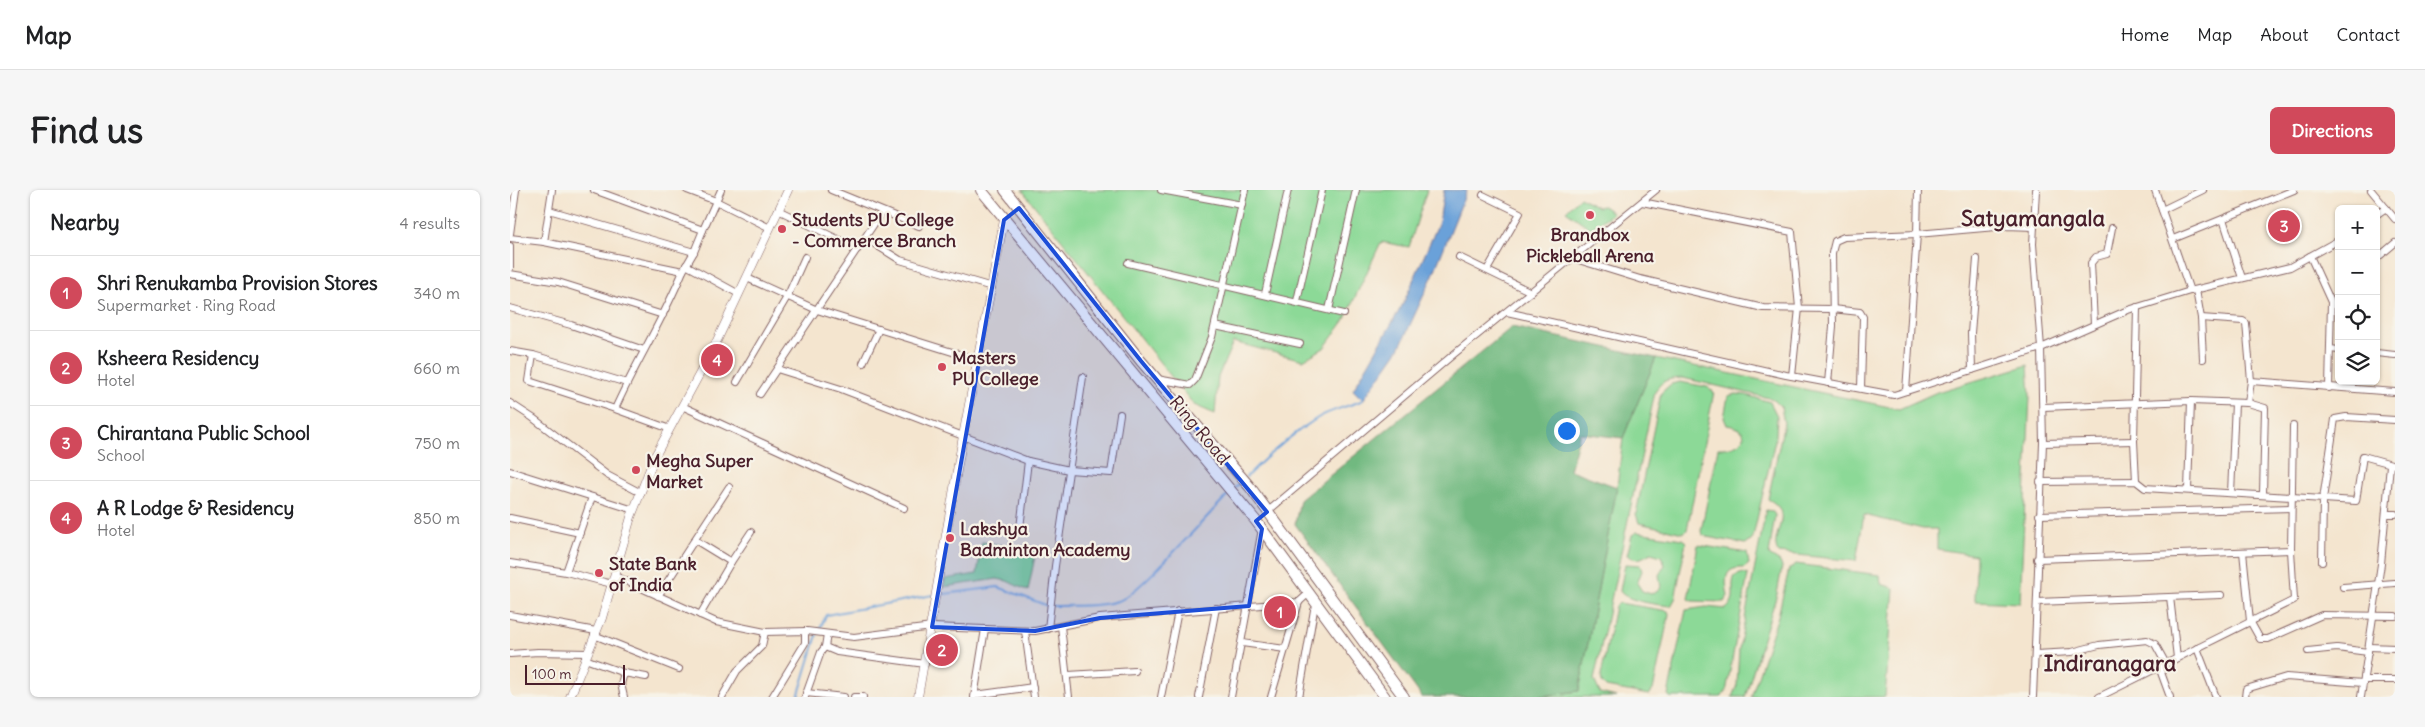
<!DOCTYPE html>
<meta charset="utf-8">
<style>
:root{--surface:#fff;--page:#f6f6f6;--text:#202124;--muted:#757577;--line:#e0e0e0;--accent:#d1495b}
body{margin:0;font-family:Delius,sans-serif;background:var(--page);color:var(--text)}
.controls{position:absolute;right:15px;top:15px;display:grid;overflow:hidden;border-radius:8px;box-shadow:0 1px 4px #0004}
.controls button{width:45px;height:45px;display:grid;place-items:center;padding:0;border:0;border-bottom:1px solid var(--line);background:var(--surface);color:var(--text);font:25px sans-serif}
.scale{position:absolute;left:15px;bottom:12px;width:100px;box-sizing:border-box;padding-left:5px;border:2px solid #4a1f2b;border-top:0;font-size:14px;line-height:18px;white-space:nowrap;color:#4a1f2b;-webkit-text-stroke:4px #f7f3e8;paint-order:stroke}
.you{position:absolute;left:1056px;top:240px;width:18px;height:18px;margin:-12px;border:4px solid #fff;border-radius:50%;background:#1a73e8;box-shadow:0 0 0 8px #1a73e833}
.badge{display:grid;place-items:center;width:32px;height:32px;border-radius:50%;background:var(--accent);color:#fff;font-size:16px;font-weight:700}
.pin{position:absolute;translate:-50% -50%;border:2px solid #fff;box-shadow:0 1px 5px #0006}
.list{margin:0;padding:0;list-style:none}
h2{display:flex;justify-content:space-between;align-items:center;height:65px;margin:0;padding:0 20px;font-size:21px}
h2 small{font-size:16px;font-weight:400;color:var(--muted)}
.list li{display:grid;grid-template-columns:32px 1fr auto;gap:15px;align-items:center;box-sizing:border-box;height:75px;padding:0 20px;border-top:1px solid var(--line)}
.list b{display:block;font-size:19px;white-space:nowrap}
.list p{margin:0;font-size:16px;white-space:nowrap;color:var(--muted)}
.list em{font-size:16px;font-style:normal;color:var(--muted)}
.icon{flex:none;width:28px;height:28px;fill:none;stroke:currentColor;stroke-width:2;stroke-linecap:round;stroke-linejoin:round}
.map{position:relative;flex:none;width:1885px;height:507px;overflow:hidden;border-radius:8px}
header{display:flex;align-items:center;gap:30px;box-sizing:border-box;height:70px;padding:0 25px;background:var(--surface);border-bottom:1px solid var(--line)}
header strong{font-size:24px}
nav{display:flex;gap:28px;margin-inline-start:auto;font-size:18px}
.intro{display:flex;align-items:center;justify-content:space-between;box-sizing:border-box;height:120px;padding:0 30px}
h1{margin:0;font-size:35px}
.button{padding:12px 22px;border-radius:8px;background:var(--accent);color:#fff;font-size:18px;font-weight:700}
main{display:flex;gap:30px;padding:0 30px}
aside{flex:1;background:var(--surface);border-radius:8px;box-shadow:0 1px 4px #0004}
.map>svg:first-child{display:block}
.green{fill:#8cd997;stroke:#6b7c61}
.forest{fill:#71b980;stroke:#5e6c56}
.water{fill:#6ba1d9;stroke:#5a6082}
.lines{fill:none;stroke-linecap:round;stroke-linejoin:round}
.stream{stroke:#6ba1d9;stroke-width:2}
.minor-casing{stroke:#866464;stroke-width:8}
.tertiary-casing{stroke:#866464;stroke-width:9}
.primary-casing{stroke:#866464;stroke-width:12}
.minor{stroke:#fff;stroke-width:6}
.tertiary{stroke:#fff;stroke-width:8}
.primary{stroke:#fff;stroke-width:10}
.marked{fill:#1d4ed8;fill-opacity:0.2;stroke:#1d4ed8;stroke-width:4;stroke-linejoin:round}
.poi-dot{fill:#d1495b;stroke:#f7f3e8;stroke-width:2}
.labels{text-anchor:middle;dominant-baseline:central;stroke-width:4.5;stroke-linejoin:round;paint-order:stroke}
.poi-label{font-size:18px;font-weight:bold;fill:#4a1f2b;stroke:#f7f3e8;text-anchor:start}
.street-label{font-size:18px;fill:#4a1f2b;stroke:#f7f3e8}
.district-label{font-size:22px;font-weight:bold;fill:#4a1f2b;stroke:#f7f3e8}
</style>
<header>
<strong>Map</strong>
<nav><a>Home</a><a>Map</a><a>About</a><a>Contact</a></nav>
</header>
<div class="intro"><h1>Find us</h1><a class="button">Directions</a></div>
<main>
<aside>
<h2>Nearby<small>4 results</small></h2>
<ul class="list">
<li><span class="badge">1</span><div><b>Shri Renukamba Provision Stores</b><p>Supermarket · Ring Road</p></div><em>340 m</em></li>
<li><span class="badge">2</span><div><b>Ksheera Residency</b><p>Hotel</p></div><em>660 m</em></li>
<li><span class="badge">3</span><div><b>Chirantana Public School</b><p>School</p></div><em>750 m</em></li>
<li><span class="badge">4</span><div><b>A R Lodge &amp; Residency</b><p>Hotel</p></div><em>850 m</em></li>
</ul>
</aside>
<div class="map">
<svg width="1885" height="507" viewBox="0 0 1885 507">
<rect width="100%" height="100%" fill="#f7f3e8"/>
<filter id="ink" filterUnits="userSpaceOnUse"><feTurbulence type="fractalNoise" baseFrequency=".02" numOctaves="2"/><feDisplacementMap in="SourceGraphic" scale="10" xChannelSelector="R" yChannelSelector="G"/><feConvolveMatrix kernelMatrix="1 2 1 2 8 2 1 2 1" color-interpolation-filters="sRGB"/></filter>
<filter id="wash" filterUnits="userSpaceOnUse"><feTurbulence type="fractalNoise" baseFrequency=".0096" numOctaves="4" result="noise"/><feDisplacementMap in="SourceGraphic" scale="20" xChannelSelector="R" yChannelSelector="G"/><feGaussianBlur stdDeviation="1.12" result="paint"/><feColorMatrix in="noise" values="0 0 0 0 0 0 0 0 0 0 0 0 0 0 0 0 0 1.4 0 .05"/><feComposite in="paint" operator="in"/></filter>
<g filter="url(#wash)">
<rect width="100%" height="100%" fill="#f4e5cf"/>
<!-- green -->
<g class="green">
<polygon points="512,0 917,0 899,57 871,52 834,131 814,158 793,170 723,152 708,187 705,224 684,215"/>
<polygon points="1070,7 1088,17 1093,16 1103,23 1081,39 1056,21"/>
<path d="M 1146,168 L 1389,219 L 1427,202 L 1518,175 L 1520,206 L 1510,413 L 1465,411 L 1466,365 L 1427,359 L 1427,339 L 1413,339 L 1354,325 L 1346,371 L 1268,363 C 1258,344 1287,324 1258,309 L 1274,233 L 1271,217 L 1263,209 L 1173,188 C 1159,189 1152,189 1145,202 L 1084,490 L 1090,503 L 1106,507 L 1025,507 L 1069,501 L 1107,297 L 1113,248 Z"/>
<polygon points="1170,192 1198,197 1204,202 1177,340 1173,343 1129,333 1126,324 1151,203 1161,194"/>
<path d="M 1226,204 L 1236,205 L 1260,212 L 1267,226 L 1266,246 L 1243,347 L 1241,351 L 1235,354 L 1197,347 L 1192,344 L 1191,341 L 1208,258 C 1235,259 1245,239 1217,235 L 1214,228 L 1218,206 Z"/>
<polygon points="1256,320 1262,321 1265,325 1259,365 1270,372 1272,377 1267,404 1235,507 1222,507 1227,495 1229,459"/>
<path d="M 1127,342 L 1172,349 L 1176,352 L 1165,409 L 1161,416 C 1149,415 1115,411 1110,401 L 1115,374 L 1130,375 L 1132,381 L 1127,393 L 1132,401 L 1141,404 L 1151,398 L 1149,385 L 1155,375 L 1151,366 L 1141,363 C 1131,368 1128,372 1117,365 L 1122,345 Z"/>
<polygon points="472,352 526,361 518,401 497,391 487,389 434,397 435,389 467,384"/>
<path d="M 1188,355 L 1237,363 L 1239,374 L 1234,378 C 1213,377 1215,390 1218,406 L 1214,412 L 1182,411 L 1178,409 Z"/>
<polygon points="1286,374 1370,385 1371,394 1384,398 1375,507 1241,507 1268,426 1279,379"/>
<path d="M 1233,383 L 1238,385 L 1216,502 L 1211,507 L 1160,507 L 1158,505 L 1176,420 L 1196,417 L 1216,419 C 1229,408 1219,398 1225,386 Z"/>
<polygon points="1109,413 1158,421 1159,424 1143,500 1139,505 1096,497 1092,493 1091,486 1105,416"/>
</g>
<!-- forest -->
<polygon class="forest" points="1002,137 1146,168 1113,248 1070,243 1060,280 1107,297 1069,501 1025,507 912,507 785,334 790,310"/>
<!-- water -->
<polygon class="water" points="934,0 957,0 923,85 889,159 853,210 843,200 893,114 929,32"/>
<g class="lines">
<!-- stream -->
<g class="stream">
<path d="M 736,287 C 757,266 781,245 806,229 C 819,220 838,217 853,210"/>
<polyline points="724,299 731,292"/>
<polyline points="427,405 488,397 538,416"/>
<path d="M 543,416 C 564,415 588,417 608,411 C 626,407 700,322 719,304"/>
<polyline points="309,441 316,425 423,405"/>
<polyline points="288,507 307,445"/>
</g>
</g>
</g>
<g filter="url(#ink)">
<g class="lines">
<defs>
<g id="minor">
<polyline points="84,0 193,40 184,62"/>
<polyline points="177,0 206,11 193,40"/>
<polyline points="211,0 206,11 260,38"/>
<polyline points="321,0 409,36"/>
<polyline points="651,0 732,15"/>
<polyline points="1526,0 1523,54 1531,158 1618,120 1680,101 1780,77 1829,50"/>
<polyline points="1645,0 1680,101"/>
<polyline points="1861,0 1885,29"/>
<polyline points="973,5 1010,23 977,80"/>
<polyline points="1132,12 1282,42 1289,118 1282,186"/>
<polyline points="39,20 184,62 173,81"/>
<polyline points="268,20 348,59"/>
<polyline points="1652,20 1693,0"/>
<polyline points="1866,25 1876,18"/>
<polyline points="1713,29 1732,88"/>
<polyline points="0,44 6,0"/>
<polyline points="0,48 34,52 42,0"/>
<polyline points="355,48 390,70 482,97"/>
<polyline points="1663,49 1784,0"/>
<polyline points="0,56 0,78"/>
<polyline points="1800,66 1821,112 1819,198"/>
<polyline points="949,67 1021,102"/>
<polyline points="1062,68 1130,89 1253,118 1322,119 1350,122 1353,127 1351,198"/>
<polyline points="1866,69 1885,53"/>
<polyline points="618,73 834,124"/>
<polyline points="176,75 229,104"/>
<polyline points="0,84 48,92 153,125"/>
<polyline points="237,88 307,120 468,170"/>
<polyline points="1686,100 1691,128 1693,169"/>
<polyline points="755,104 778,0"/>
<polyline points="787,111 812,0"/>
<polyline points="0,118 61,135 134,160"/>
<polyline points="819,120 846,0"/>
<polyline points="997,122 1276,185 1384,205 1531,158 1533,253 1523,507"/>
<polyline points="1691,128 1733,131 1736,133 1741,191 1738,213"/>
<polyline points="1584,134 1581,73 1586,67 1597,64 1602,38"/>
<polyline points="705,136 790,154"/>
<polyline points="1820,159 1829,160"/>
<path d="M 0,161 L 23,165 L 19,191 L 105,219 C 126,172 154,128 173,81 L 34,52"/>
<polyline points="1866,163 1885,165"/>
<polyline points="23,165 117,193"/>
<polyline points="353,173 369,139"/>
<polyline points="267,179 331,199 518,271 559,280 601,283 610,224"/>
<polyline points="1462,180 1461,143 1467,69"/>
<polyline points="647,189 680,195 685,190 702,147 735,0"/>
<polyline points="1741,191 1885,202"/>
<polyline points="227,192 277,107 295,67"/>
<polyline points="1318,193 1323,136 1322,63 1325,51 1334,47 1407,44 1408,0"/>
<polyline points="1396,201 1407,44 1497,36 1524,37"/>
<polyline points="250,204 372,22"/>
<polyline points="0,213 23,228 97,285 131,303"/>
<polyline points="172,216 394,318"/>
<polyline points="1533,217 1681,211 1738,213 1755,218 1753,304"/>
<polyline points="105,219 160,239"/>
<polyline points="1885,230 1836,227 1825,229 1813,309 1846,311 1853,266 1885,275"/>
<polyline points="1533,253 1624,251"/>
<polyline points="0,281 124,320"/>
<polyline points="1626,291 1624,251 1627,117"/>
<polyline points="1530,292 1626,291 1635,298 1813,309 1812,372"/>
<polyline points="1678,300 1681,211"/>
<polyline points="1721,303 1725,213"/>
<polyline points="757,322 944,164 1146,0"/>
<polyline points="1876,324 1885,324"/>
<polyline points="1529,325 1781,318"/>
<polyline points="0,328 70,343"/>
<polyline points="510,338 518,271"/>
<polyline points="185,350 221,372 190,425"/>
<polyline points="1733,362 1740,431 1750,449 1758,449 1812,425 1885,426"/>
<polyline points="1527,369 1781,360"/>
<polyline points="221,372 241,342"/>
<polyline points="0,373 56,382 102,394"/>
<polyline points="56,382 82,307"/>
<polyline points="105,386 206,432 255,442 297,441 344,447 422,437 525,441 590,428 789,412"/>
<polyline points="1833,397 1885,393"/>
<polyline points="148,406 219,297"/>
<polyline points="1660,407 1667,468"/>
<polyline points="1527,412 1711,405"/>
<polyline points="0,425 86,441"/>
<polyline points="551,436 559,507"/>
<polyline points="538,439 545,376 573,187"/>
<polyline points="515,441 524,507"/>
<polyline points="84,445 169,479"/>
<polyline points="732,453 775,459"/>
<polyline points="315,457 327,462 415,474"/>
<polyline points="1859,457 1885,458"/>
<polyline points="1687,458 1706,507"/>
<polyline points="1798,461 1827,458 1858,462"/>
<polyline points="0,464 28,462 78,463"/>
<polyline points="1526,464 1562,462 1589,455 1637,450 1645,454 1656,474"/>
<polyline points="75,469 114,483 136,487"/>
<polyline points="1649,477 1660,507"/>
<polyline points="558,485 625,481"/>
<polyline points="1854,490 1885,490"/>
<polyline points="296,503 334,507"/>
<polyline points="465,505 523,497"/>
<polyline points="114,507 111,494 114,483"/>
<polyline points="212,507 227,481 252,456 255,442"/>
<polyline points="262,507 295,453 295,441"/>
<polyline points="295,507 311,462 315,457 317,444"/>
<polyline points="344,507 353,507"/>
<polyline points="464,507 475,439"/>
<polyline points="651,507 668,421"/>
<polyline points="689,507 706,418"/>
<polyline points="721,507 752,339"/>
<polyline points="761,507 789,412 800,402"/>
<polyline points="789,507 804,420 810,416"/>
<polyline points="1589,507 1784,410 1781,360 1783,236"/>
<polyline points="1735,507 1736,499 1776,487 1853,493"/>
<polyline points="1851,507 1871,374 1880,275"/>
</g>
<g id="tertiary">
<polyline points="60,507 92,428 121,327 145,266 203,159 278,0"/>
<polyline points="408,507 453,246 494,30"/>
</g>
<g id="primary">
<polyline points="471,0 746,331 875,507"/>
<polyline points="495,0 631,171 740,297 894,507"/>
</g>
</defs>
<!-- minor casing -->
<use href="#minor" class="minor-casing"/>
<!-- tertiary casing -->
<use href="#tertiary" class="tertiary-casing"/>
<!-- primary casing -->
<use href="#primary" class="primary-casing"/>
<!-- minor -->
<use href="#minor" class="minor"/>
<!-- tertiary -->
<use href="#tertiary" class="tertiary"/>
<!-- primary -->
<use href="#primary" class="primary"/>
</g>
</g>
<!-- marked area -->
<path class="marked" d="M 509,18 L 631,171 L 757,322 L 746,331 L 752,339 L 739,416 L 590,428 L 525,441 L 422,437 L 494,30 Z"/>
<!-- markers -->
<g class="poi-dot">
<circle cx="1080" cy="25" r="5"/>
<circle cx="272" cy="39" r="5"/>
<circle cx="432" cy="177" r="5"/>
<circle cx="126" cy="280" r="5"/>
<circle cx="440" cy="348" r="5"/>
<circle cx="89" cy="383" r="5"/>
</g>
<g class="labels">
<!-- poi labels -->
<g class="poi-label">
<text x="282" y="29">Students PU College<tspan x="282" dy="21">- Commerce Branch</tspan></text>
<text x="1080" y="44" text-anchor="middle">Brandbox<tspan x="1080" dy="21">Pickleball Arena</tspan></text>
<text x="442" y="167">Masters<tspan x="442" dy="21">PU College</tspan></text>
<text x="136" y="270">Megha Super<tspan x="136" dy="21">Market</tspan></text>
<text x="450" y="338">Lakshya<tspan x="450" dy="21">Badminton Academy</tspan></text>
<text x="99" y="373">State Bank<tspan x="99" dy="21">of India</tspan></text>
</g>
<!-- street labels -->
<g class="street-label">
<text transform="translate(690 240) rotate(50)">Ring Road</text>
</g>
<!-- district labels -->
<g class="district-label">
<text x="1523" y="28">Satyamangala</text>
<text x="1600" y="473">Indiranagara</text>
</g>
</g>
</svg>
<div class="controls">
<button>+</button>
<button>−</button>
<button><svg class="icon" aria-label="locate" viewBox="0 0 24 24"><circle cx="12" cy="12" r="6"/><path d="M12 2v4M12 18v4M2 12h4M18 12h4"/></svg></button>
<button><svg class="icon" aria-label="layers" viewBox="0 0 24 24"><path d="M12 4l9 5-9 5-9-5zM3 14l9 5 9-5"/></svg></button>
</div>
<div class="scale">100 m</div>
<div class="you"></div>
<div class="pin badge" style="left:770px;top:422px">1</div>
<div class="pin badge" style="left:432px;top:460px">2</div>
<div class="pin badge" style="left:1774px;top:36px">3</div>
<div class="pin badge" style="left:207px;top:170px">4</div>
</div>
</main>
